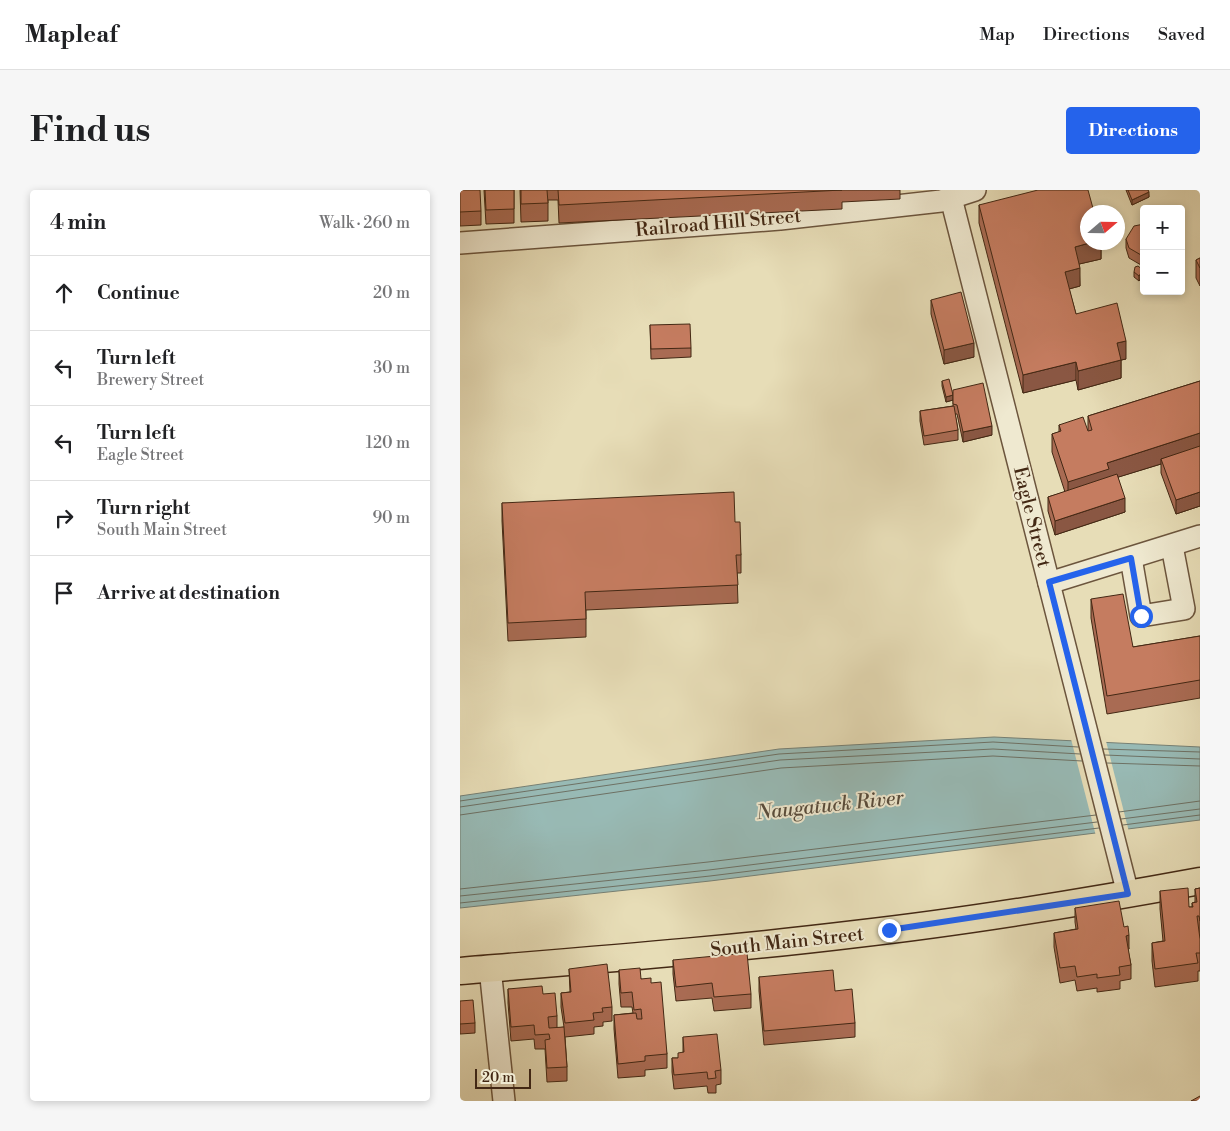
<!DOCTYPE html>
<meta charset="utf-8">
<style>
:root{--surface:#fff;--page:#f6f6f6;--text:#202124;--muted:#757577;--line:#e0e0e0;--accent:#2563eb}
body{margin:0;font-family:"Libre Bodoni",serif;background:var(--page);color:var(--text)}
.controls{position:absolute;right:15px;top:15px;display:grid;overflow:hidden;border-radius:5px;box-shadow:0 2px 8px #0003}
.controls button{width:45px;height:45px;display:grid;place-items:center;padding:0;border:0;border-bottom:1px solid var(--line);background:var(--surface);color:var(--text);font:25px sans-serif}
.compass{position:absolute;left:620px;top:15px;width:45px;height:45px;border-radius:50%;background:var(--surface);box-shadow:0 2px 8px #0003;rotate:70deg}
.scale{position:absolute;left:15px;bottom:12px;width:56px;box-sizing:border-box;padding-left:5px;border:2px solid #432814;border-top:0;font-size:14px;line-height:18px;white-space:nowrap;color:#432814;-webkit-text-stroke:4px #efe9d0;paint-order:stroke}
.stop{position:absolute;width:15px;height:15px;margin:-11px;border:4px solid #2563eb;border-radius:50%;background:#fff}
.stop.end{background:#2563eb;border-color:#fff;box-shadow:0 1px 5px #0008}
.list{margin:0;padding:0;list-style:none}
h2{display:flex;justify-content:space-between;align-items:center;height:65px;margin:0;padding:0 20px;font-size:21px}
h2 small{font-size:16px;font-weight:400;color:var(--muted)}
.list li{display:grid;grid-template-columns:32px 1fr auto;gap:15px;align-items:center;box-sizing:border-box;height:75px;padding:0 20px;border-top:1px solid var(--line)}
.list b{display:block;font-size:19px;white-space:nowrap}
.list p{margin:0;font-size:16px;white-space:nowrap;color:var(--muted)}
.list em{font-size:16px;font-style:normal;color:var(--muted)}
.icon{flex:none;width:28px;height:28px;fill:none;stroke:currentColor;stroke-width:2;stroke-linecap:round;stroke-linejoin:round}
.map{position:relative;flex:none;width:740px;height:911px;overflow:hidden;border-radius:5px}
header{display:flex;align-items:center;gap:30px;box-sizing:border-box;height:70px;padding:0 25px;background:var(--surface);border-bottom:1px solid var(--line)}
header strong{font-size:24px}
nav{display:flex;gap:28px;margin-inline-start:auto;font-size:18px}
.intro{display:flex;align-items:center;justify-content:space-between;box-sizing:border-box;height:120px;padding:0 30px}
h1{margin:0;font-size:35px}
.button{padding:12px 22px;border-radius:5px;background:var(--accent);color:#fff;font-size:18px;font-weight:700}
main{display:flex;gap:30px;padding:0 30px}
aside{flex:1;background:var(--surface);border-radius:5px;box-shadow:0 2px 8px #0003}
.map>svg:first-child{display:block}
.water{fill:#98bab5;stroke:#768075}
.pier{fill:#e7ddb7}
.lines{fill:none;stroke-linecap:round;stroke-linejoin:round}
.shore{stroke:#6e7164;stroke-width:1}
.minor-casing{stroke:#6c553d;stroke-width:24}
.major-casing{stroke:#432814;stroke-width:29}
.minor{stroke:#efe9d0;stroke-width:21}
.major{stroke:#e7ddb7;stroke-width:26}
.wall{fill:#a96b53;stroke:#432814}
.shaded-wall{fill:#8a5743;stroke:#432814}
.building{fill:#c57c60;stroke:#432814}
.route{stroke:#2563eb;stroke-width:6}
.labels{text-anchor:middle;dominant-baseline:central;stroke-width:4;stroke-linejoin:round;paint-order:stroke}
.street-label{font-size:19px;fill:#432814;stroke:#efe9d0}
.water-label{font-size:20px;font-style:italic;fill:#584c3c;stroke:#efe9d0}
</style>
<header>
<strong>Mapleaf</strong>
<nav><a>Map</a><a>Directions</a><a>Saved</a></nav>
</header>
<div class="intro"><h1>Find us</h1><a class="button">Directions</a></div>
<main>
<aside>
<h2>4 min<small>Walk · 260 m</small></h2>
<ul class="list">
<li><svg class="icon" aria-label="ahead" viewBox="0 0 24 24"><path d="M12 20V5M6 11l6-6 6 6"/></svg><div><b>Continue</b></div><em>20 m</em></li>
<li><svg class="icon" aria-label="left" viewBox="0 0 24 24"><path d="M17 20v-9H6M10 6l-5 5 5 5"/></svg><div><b>Turn left</b><p>Brewery Street</p></div><em>30 m</em></li>
<li><svg class="icon" aria-label="left" viewBox="0 0 24 24"><path d="M17 20v-9H6M10 6l-5 5 5 5"/></svg><div><b>Turn left</b><p>Eagle Street</p></div><em>120 m</em></li>
<li><svg class="icon" aria-label="right" viewBox="0 0 24 24"><path d="M7 20v-9h11M14 6l5 5-5 5"/></svg><div><b>Turn right</b><p>South Main Street</p></div><em>90 m</em></li>
<li><svg class="icon" aria-label="arrive" viewBox="0 0 24 24"><path d="M6 21V4h12l-3 4 3 4H6"/></svg><div><b>Arrive at destination</b></div></li>
</ul>
</aside>
<div class="map">
<svg width="740" height="911" viewBox="0 0 740 911">
<rect width="100%" height="100%" fill="#e7ddb7"/>
<filter id="stains"><feTurbulence type="fractalNoise" baseFrequency=".004" numOctaves="4"/><feColorMatrix values="0 0 0 0 .2 0 0 0 0 .09 0 0 0 0 .02 0 0 0 .5 -.17"/></filter>
<radialGradient id="worn" r=".72"><stop offset=".6" stop-color="#630" stop-opacity="0"/><stop offset="1" stop-color="#630" stop-opacity=".3"/></radialGradient>
<!-- water -->
<polygon class="water" points="534,547 740,557 740,630 250,691 0,718 0,606 319,559"/>
<!-- pier -->
<polygon class="pier" points="611,549 646,551 669,642 636,646"/>
<g class="lines">
<!-- shore -->
<g class="shore">
<polyline points="643,559 740,562"/>
<polyline points="645,565 740,569"/>
<polyline points="647,573 740,576"/>
<polyline points="0,611 319,564 533,552 618,557"/>
<polyline points="0,617 320,570 533,559 620,564"/>
<polyline points="659,622 740,611"/>
<polyline points="0,625 321,578 533,566 622,571"/>
<polyline points="661,629 740,619"/>
<polyline points="663,635 740,625"/>
<polyline points="0,699 248,672 636,625"/>
<polyline points="0,706 249,680 637,632"/>
<polyline points="0,713 250,686 639,638"/>
</g>
<defs>
<g id="minor">
<polyline points="491,8 668,704"/>
<polyline points="0,53 320,29 481,11 515,0"/>
<polyline points="671,368 681,426 724,419 712,356"/>
<polyline points="589,393 740,346"/>
<polyline points="30,778 44,911"/>
</g>
<path id="major" d="M 0,781 C 132,770 264,760 396,744 C 511,731 626,712 740,691"/>
</defs>
<!-- minor casing -->
<use href="#minor" class="minor-casing"/>
<!-- major casing -->
<use href="#major" class="major-casing"/>
<!-- minor -->
<use href="#minor" class="minor"/>
<!-- major -->
<use href="#major" class="major"/>
</g>
<!-- wall -->
<g class="wall">
<polygon points="0,0 21,21 21,35 0,36"/>
<polygon points="24,0 54,0 54,33 26,34"/>
<polygon points="60,0 440,0 440,9 382,12 382,19 99,33 98,10 88,10 88,31 61,32"/>
<polygon points="666,0 688,0 689,7 672,15"/>
<polygon points="519,15 641,52 641,69 619,74 620,96 609,99 616,124 666,169 661,170 661,188 618,200 616,190 563,203 519,33"/>
<polygon points="684,34 684,74 681,75 669,68 666,58 666,49"/>
<polygon points="740,68 740,96 736,88 736,70"/>
<polygon points="674,82 683,85 679,91 674,87"/>
<polygon points="471,110 514,167 484,174 471,124"/>
<polygon points="190,135 231,158 231,167 191,169"/>
<polygon points="482,191 493,205 532,245 503,252 497,224 495,224 498,240 498,250 464,255 460,231 460,221 493,216 493,210 486,212 482,196"/>
<polygon points="740,191 740,316 716,324 701,283 701,274 658,287 665,322 595,345 588,321 588,307 605,302 592,262 592,244 599,242 599,235 628,240 628,226"/>
<polygon points="42,313 275,332 281,365 281,383 277,383 278,413 126,420 126,447 48,451 42,331"/>
<polygon points="631,409 673,457 740,446 740,508 647,524 631,428"/>
<polygon points="740,698 740,781 738,781 738,791 695,797 692,771 692,753 703,751 700,719 700,701 729,717 732,717 732,713 735,712 735,699"/>
<polygon points="615,718 664,737 669,759 668,760 671,775 671,789 660,791 660,799 637,802 637,798 617,801 615,790 600,793 594,757 594,743 616,739 615,732"/>
<polygon points="213,770 291,804 291,818 254,821 252,808 216,811 213,784"/>
<polygon points="109,779 152,817 152,831 143,832 143,836 134,837 134,844 105,847 107,877 107,891 87,892 85,859 75,859 74,849 51,851 48,813 48,799 83,804 97,826 97,838 104,837 101,817 101,803 110,802"/>
<polygon points="159,780 191,793 207,864 207,878 185,880 185,886 158,888 154,839 154,825 173,823 172,817 161,817 159,794"/>
<polygon points="299,787 375,801 395,833 395,847 304,855 299,801"/>
<polygon points="0,811 15,833 15,843 0,844"/>
<polygon points="223,847 261,880 261,894 256,895 256,903 248,903 247,896 214,899 212,882 212,868 218,868 223,862"/>
</g>
<!-- shaded-wall -->
<g class="shaded-wall">
<polygon points="689,2 689,7 672,15 672,10"/>
<polygon points="633,52 641,52 641,69 615,75 615,57"/>
<polygon points="684,64 684,74 681,75 681,65"/>
<polygon points="620,78 620,96 605,100 605,82"/>
<polygon points="683,80 683,85 679,91 679,86"/>
<polygon points="666,151 666,169 657,171 657,153"/>
<polygon points="514,153 514,167 484,174 484,160"/>
<polygon points="661,170 661,188 618,200 618,181"/>
<polygon points="616,172 616,190 563,203 563,185"/>
<polygon points="493,205 493,210 486,212 486,207"/>
<polygon points="532,236 532,245 503,252 503,242"/>
<polygon points="740,243 740,262 701,269 701,274 649,290 608,310 608,292 647,273"/>
<polygon points="740,302 740,316 716,324 716,310"/>
<polygon points="665,308 665,322 595,345 595,331"/>
<polygon points="669,745 669,759 666,760 666,746"/>
</g>
<!-- building -->
<g class="building">
<polygon points="0,0 20,0 21,21 0,22"/>
<polygon points="25,0 54,0 54,19 26,20"/>
<polygon points="61,0 87,0 88,13 61,14"/>
<polygon points="98,0 382,0 99,15"/>
<polygon points="578,0 628,0 634,22 628,22 628,52 633,52 615,57 620,78 605,82 616,124 657,113 666,151 657,153 661,170 618,181 616,172 563,185 519,15"/>
<polygon points="668,0 688,0 689,2 672,10"/>
<polygon points="684,34 684,64 681,65 669,58 666,49 674,36"/>
<polygon points="740,68 740,78 736,70"/>
<polygon points="678,76 683,80 679,86 674,82 675,77"/>
<polygon points="501,102 514,153 484,160 471,110"/>
<polygon points="230,134 231,158 191,159 190,135"/>
<polygon points="489,189 493,205 486,207 482,191"/>
<polygon points="740,191 740,243 647,273 649,279 608,292 592,244 601,241 599,235 623,227 628,241 632,240 628,226"/>
<polygon points="523,193 532,236 503,242 497,215 493,214 493,200"/>
<polygon points="494,216 498,240 464,246 460,221"/>
<polygon points="740,256 740,302 716,310 701,269"/>
<polygon points="657,284 665,308 595,331 588,307"/>
<polygon points="274,302 275,332 280,332 281,365 276,365 278,395 125,402 126,429 48,433 42,313"/>
<polygon points="663,404 673,457 740,446 740,490 647,506 631,409"/>
<polygon points="728,698 729,717 733,717 732,713 737,712 735,699 740,698 740,731 739,726 737,726 740,749 740,763 736,763 738,773 695,779 692,753 705,751 700,701"/>
<polygon points="659,711 664,737 668,736 669,745 666,746 671,775 659,777 660,785 637,788 637,784 617,787 615,776 600,778 594,743 618,739 615,718"/>
<polygon points="287,763 291,804 254,807 252,793 216,797 213,770"/>
<polygon points="147,774 152,817 142,818 143,822 133,823 134,830 105,833 101,803 111,802 109,779"/>
<polygon points="180,778 181,789 191,788 191,793 201,792 207,864 185,866 185,871 158,874 154,825 176,823 177,829 182,829 181,819 174,820 172,802 161,803 159,780"/>
<polygon points="373,780 375,801 392,799 395,833 304,841 299,787"/>
<polygon points="82,796 83,804 95,803 97,826 88,827 89,838 104,837 107,877 87,878 85,850 90,849 89,844 75,845 74,835 51,837 48,799"/>
<polygon points="13,810 15,833 0,834 0,811"/>
<polygon points="257,844 261,880 255,881 256,888 248,889 247,882 214,885 212,868 218,868 218,863 224,862 223,847"/>
<polygon points="740,906 740,911 731,911"/>
</g>
<g class="lines">
<!-- route -->
<polyline class="route" points="429,740 668,704 589,392 671,368 681,426"/>
</g>
<g class="labels">
<!-- street labels -->
<g class="street-label">
<text transform="translate(258 33) rotate(-5)">Railroad Hill Street</text>
<text transform="translate(572 327) rotate(76)">Eagle Street</text>
<text transform="translate(327 752) rotate(-6)">South Main Street</text>
</g>
<!-- water labels -->
<g class="water-label">
<text transform="translate(370 616) rotate(-6)">Naugatuck River</text>
</g>
</g>
<rect width="100%" height="100%" filter="url(#stains)"/>
<rect width="100%" height="100%" fill="url(#worn)"/>
</svg>
<div class="controls">
<button>+</button>
<button>−</button>
</div>
<svg class="compass" viewBox="-18 -18 36 36"><path d="M0-13l5 13h-10z" fill="#e53935"/><path d="M0 13l5-13h-10z" fill="#757577"/></svg>
<div class="scale">20 m</div>
<div class="stop" style="left:681px;top:426px"></div>
<div class="stop end" style="left:429px;top:740px"></div>
</div>
</main>
